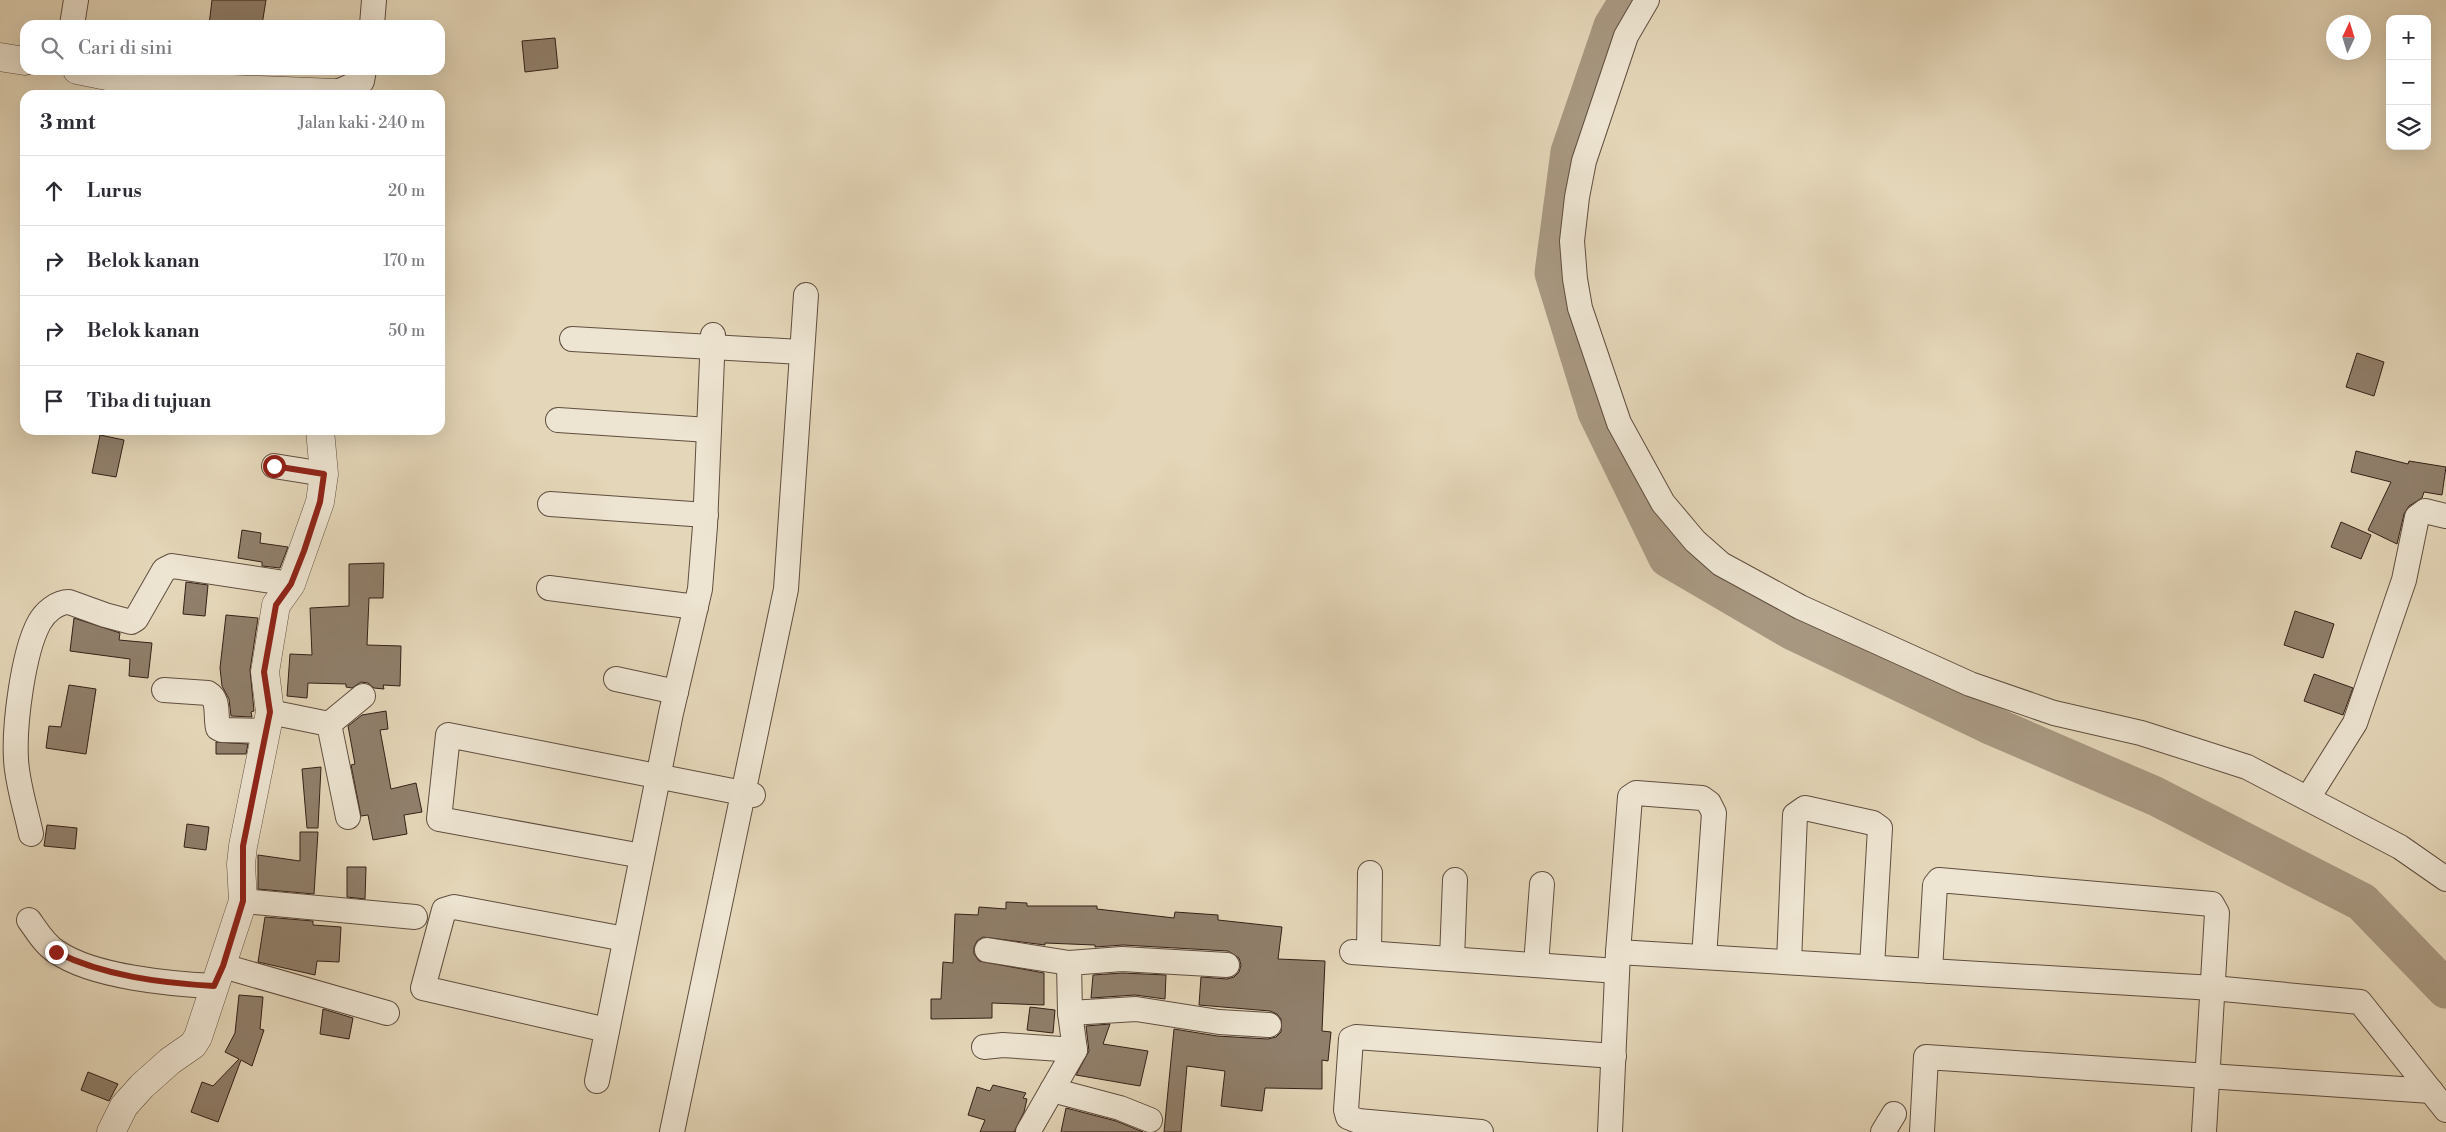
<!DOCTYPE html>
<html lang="id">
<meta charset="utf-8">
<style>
:root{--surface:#fff;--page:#f7f7f7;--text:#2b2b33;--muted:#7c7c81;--line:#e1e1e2}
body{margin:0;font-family:"Libre Bodoni",serif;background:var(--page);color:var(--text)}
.controls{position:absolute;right:15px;top:15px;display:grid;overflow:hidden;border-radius:10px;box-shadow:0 5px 20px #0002}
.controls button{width:45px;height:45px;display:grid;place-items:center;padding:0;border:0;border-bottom:1px solid var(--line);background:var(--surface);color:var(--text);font:25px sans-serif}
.compass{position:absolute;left:2326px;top:15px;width:45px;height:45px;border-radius:50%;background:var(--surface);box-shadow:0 5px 20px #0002;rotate:4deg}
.stop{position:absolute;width:15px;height:15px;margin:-11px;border:4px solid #8f2418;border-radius:50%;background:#fff}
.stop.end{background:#8f2418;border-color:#fff;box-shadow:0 1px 5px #0008}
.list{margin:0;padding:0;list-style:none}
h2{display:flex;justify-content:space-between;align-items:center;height:65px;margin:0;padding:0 20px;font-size:21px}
h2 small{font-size:16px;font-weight:400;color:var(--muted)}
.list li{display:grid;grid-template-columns:32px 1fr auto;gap:15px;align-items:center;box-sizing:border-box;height:70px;padding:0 20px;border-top:1px solid var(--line)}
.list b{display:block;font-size:19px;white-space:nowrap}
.list em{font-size:16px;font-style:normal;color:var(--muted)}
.icon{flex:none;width:28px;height:28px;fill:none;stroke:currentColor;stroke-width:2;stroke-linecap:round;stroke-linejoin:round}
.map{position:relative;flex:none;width:2446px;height:1132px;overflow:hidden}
.search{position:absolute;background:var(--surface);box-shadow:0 5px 20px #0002;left:20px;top:20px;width:425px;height:55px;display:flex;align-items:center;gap:12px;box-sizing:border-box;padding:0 18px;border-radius:15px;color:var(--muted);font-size:19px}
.panel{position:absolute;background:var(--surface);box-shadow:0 5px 20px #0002;left:20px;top:90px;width:425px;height:345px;border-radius:15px}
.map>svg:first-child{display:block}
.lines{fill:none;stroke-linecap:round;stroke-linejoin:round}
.river{stroke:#a89881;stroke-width:39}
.building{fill:#907f6b;stroke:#342017}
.minor-casing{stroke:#604e3f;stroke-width:26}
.tertiary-casing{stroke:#604e3f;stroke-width:29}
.minor{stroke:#ede4d1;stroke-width:24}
.tertiary{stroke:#ede4d1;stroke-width:28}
.route{stroke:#8f2418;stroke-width:6}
</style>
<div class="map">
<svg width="2446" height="1132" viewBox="0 0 2446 1132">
<rect width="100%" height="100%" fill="#e4d6b8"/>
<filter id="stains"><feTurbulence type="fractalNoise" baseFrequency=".004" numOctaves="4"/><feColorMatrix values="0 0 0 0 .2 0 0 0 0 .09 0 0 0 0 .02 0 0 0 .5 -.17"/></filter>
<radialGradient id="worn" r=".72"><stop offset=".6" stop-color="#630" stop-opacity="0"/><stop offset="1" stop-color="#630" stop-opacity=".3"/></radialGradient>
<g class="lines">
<!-- river -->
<polyline class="river" points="1629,0 1613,26 1570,152 1554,273 1597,412 1668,558 1793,631 1988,724 2155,796 2362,902 2446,989"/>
</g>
<!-- building -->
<g class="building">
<polygon points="212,0 266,0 262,25 209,25"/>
<polygon points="555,38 558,68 525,72 522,41"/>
<polygon points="2357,353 2384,362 2374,396 2346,387"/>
<polygon points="100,435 124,440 116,477 92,473"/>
<polygon points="2356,451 2408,464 2409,461 2446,467 2442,495 2424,492 2422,498 2409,506 2404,514 2397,544 2368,530 2391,482 2351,472"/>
<polygon points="2341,522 2371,535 2361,559 2331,547"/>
<polygon points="242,530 261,533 260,543 288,547 280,568 262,566 262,562 238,558"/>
<polygon points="384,563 383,598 369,598 367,645 401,646 400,686 383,685 384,689 374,688 368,683 361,682 352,688 346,687 346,684 308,683 307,698 287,696 290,654 312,655 310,608 349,606 349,564"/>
<polygon points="186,582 208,585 205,616 183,614"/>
<polygon points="2295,611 2334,624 2323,658 2284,645"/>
<polygon points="226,615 258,618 250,670 254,711 251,712 252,717 231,716 229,699 222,686 220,668"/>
<polygon points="74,618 120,633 119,640 152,643 148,678 129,676 130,659 70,651"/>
<polygon points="2314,674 2353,688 2343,715 2304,701"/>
<polygon points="69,685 96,689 86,754 46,748 49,726 61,727"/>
<polygon points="386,711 388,729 380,730 391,789 416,783 422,812 404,815 407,834 373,840 368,815 361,816 351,765 355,764 348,726 362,715"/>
<polygon points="216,742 248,744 246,754 216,754"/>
<polygon points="321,767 318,828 307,828 302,769"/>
<polygon points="187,824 209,827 206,850 184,847"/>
<polygon points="47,825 77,828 75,849 44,846"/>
<polygon points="300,832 318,832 314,894 258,889 258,855 300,861"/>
<polygon points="347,867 366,867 365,899 347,897"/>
<polygon points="1006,902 1027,903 1027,906 1097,906 1097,909 1174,918 1175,912 1218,915 1218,920 1282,927 1278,959 1325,961 1322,1031 1331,1032 1328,1061 1322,1060 1322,1089 1265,1088 1262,1111 1221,1106 1225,1071 1187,1066 1181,1132 1164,1132 1174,1029 1217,1036 1268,1039 1276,1037 1281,1032 1281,1019 1277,1014 1270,1011 1199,1005 1201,977 1227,979 1234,977 1239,972 1241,965 1239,958 1228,951 1123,945 1095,947 1095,945 1045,943 1045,945 983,937 977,941 974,947 974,954 979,961 1044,973 1044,1005 992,1003 992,1018 931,1019 931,999 941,999 943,962 953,963 955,914 978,915 979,907 1006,909"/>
<polygon points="265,917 313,921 313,925 341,927 339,962 317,961 315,975 258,962"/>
<polygon points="1122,973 1166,975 1165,999 1135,995 1091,998 1093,975"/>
<polygon points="239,995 263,997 260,1029 264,1030 252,1066 241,1060 218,1122 191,1112 202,1082 213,1086 239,1059 225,1052 235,1033"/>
<polygon points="1030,1007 1055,1010 1053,1033 1027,1030"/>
<polygon points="323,1009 353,1018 349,1039 320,1034"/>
<polygon points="1110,1024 1103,1044 1148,1051 1140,1086 1076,1075 1089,1051 1086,1026"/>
<polygon points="88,1072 118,1084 109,1101 81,1090"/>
<polygon points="993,1085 1026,1093 1023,1098 1027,1099 1024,1112 1014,1132 980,1132 985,1120 968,1115 977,1087 990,1091"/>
<polygon points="1066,1108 1116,1121 1143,1132 1061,1132"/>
</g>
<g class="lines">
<defs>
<g id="minor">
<polyline points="1647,0 1626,36 1584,161 1577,197 1572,241 1575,279 1580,308 1619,423 1663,503 1695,541 1721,564 1800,607 1970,684 2054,713 2141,733 2247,767 2400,847 2446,879"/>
<polyline points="72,25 76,0"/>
<polyline points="372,25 374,0"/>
<polyline points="335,93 362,81 364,70"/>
<polyline points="572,339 801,352"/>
<polyline points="558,420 709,430"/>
<polyline points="274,466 324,474"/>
<polyline points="550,504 706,515"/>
<polyline points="549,588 696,607"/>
<polyline points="616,679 676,692"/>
<path d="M 164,690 L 208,693 C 220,700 215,715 218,728 L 222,730 L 267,731"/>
<polyline points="270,712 329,724 348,817"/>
<polyline points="329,724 363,696"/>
<polyline points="2308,798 2355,723 2404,580 2417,517 2425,511 2446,516"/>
<path d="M 31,834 C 26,810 17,783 16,759 C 14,725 23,653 39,623 C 45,612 57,602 69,602 L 105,615 L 131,622 L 136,619 L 164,570 L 172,566 L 291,584"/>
<polyline points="642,856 439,819 448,735 753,795"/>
<polyline points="243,901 415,917"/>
<path d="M 29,920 C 37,931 45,945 57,952 C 93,977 171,984 214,986"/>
<polyline points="987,950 1069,963"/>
<polyline points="1352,952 1617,971"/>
<polyline points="1618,952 2213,988 2360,1002 2446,1110"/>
<polyline points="1369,953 1370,873"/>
<polyline points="1452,959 1455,880"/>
<polyline points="1789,962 1795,815 1805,808 1873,823 1880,828 1872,967"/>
<polyline points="1536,965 1542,884"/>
<polyline points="223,966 387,1013"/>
<polyline points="1930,971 1935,885 1939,880 2212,904 2217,913 2204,1132"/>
<polyline points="1070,1013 1136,1009 1219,1022 1269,1025"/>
<polyline points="607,1030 423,988 444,910 454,907 625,939"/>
<polyline points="984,1047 1003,1045 1075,1050"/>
<polyline points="597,1081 671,713 700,589 705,526 713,335"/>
<polyline points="1052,1090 1120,1108 1150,1120"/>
<polyline points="672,1132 786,589 806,295"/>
<polyline points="1028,1132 1075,1050 1070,1013 1069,963 1122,959 1227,965"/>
<polyline points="1481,1132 1358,1121 1348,1117 1346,1110 1351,1039 1356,1037 1614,1056"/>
<polyline points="1610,1132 1618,952 1630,797 1636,793 1702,798 1709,803 1714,813 1704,957"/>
<polyline points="1883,1132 1894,1114"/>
<polyline points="1922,1132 1926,1057 2431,1091"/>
</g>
<g id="tertiary">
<polyline points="0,57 25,61"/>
<polyline points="77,70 157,86 335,93 335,95"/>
<polyline points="111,1132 124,1106 142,1086 170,1061 193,1045 198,1037 243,901 241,864 243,846 270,712 265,672 276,605 291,584 320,502 324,474 320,430"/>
</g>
</defs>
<!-- minor casing -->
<use href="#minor" class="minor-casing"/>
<!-- tertiary casing -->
<use href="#tertiary" class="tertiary-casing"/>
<!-- minor -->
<use href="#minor" class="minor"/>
<!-- tertiary -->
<use href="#tertiary" class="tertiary"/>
</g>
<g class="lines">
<!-- route -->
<path class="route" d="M 56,952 C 104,976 161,983 214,986 L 223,966 L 243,901 L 243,846 L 270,712 L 264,672 L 276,605 L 291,584 L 304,551 L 320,502 L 324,474 L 274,466"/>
</g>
<rect width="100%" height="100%" filter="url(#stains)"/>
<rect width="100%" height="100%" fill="url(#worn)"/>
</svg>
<div class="controls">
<button>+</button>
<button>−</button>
<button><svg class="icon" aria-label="layers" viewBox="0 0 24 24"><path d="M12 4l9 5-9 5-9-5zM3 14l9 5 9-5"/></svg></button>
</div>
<svg class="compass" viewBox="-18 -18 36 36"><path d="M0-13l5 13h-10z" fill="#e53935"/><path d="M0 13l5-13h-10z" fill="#7c7c81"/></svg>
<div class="stop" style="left:274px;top:466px"></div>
<div class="stop end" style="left:56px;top:952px"></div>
<div class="search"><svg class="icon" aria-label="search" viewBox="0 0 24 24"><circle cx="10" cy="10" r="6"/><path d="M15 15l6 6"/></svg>Cari di sini</div>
<section class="panel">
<h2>3 mnt<small>Jalan kaki · 240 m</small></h2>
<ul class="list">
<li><svg class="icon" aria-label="ahead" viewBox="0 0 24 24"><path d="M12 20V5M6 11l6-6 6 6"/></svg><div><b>Lurus</b></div><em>20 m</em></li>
<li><svg class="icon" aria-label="right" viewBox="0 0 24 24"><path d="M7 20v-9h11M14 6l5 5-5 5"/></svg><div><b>Belok kanan</b></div><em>170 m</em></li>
<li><svg class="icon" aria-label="right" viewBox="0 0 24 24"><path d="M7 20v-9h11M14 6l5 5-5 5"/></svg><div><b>Belok kanan</b></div><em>50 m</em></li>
<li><svg class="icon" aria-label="arrive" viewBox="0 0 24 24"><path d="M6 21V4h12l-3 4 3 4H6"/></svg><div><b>Tiba di tujuan</b></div></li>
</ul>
</section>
</div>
